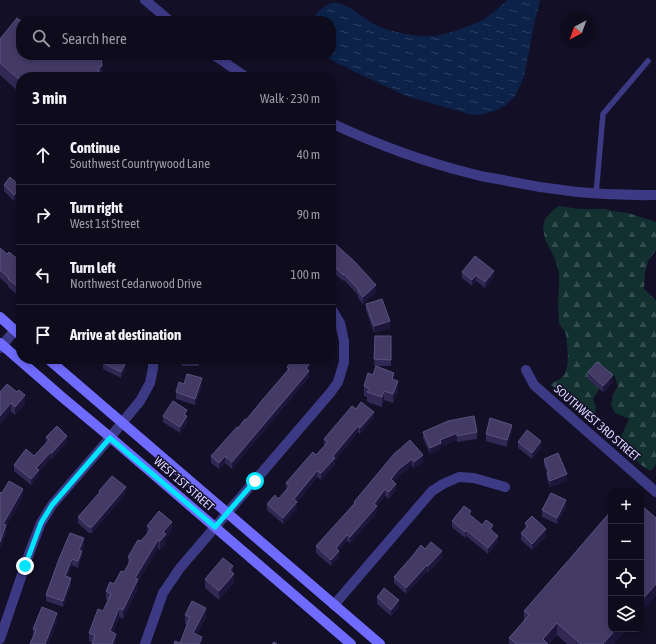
<!DOCTYPE html>
<meta charset="utf-8">
<style>
:root{--surface:#0e0b1c;--page:#1c1929;--text:#f1f3f6;--muted:#9b9ba3;--line:#2e2b3b}
body{margin:0;font-family:"Asap Condensed",sans-serif;background:var(--page);color:var(--text)}
.controls{position:absolute;right:12px;bottom:12px;display:grid;overflow:hidden;border-radius:8px;box-shadow:0 2px 6px #0003}
.controls button{width:36px;height:36px;display:grid;place-items:center;padding:0;border:0;border-bottom:1px solid var(--line);background:var(--surface);color:var(--text);font:20px sans-serif}
.compass{position:absolute;left:560px;top:12px;width:36px;height:36px;border-radius:50%;background:var(--surface);box-shadow:0 2px 6px #0003;rotate:221deg}
.stop{position:absolute;width:12px;height:12px;margin:-9px;border:3px solid #00e5ff;border-radius:50%;background:#fff}
.stop.end{background:#00e5ff;border-color:#fff;box-shadow:0 1px 4px #0008}
.list{margin:0;padding:0;list-style:none}
h2{display:flex;justify-content:space-between;align-items:center;height:52px;margin:0;padding:0 16px;font-size:17px}
h2 small{font-size:13px;font-weight:400;color:var(--muted)}
.list li{display:grid;grid-template-columns:26px 1fr auto;gap:12px;align-items:center;box-sizing:border-box;height:60px;padding:0 16px;border-top:1px solid var(--line)}
.list b{display:block;font-size:15px;white-space:nowrap}
.list p{margin:0;font-size:13px;white-space:nowrap;color:var(--muted)}
.list em{font-size:13px;font-style:normal;color:var(--muted)}
.icon{flex:none;width:22px;height:22px;fill:none;stroke:currentColor;stroke-width:2;stroke-linecap:round;stroke-linejoin:round}
.map{position:relative;flex:none;width:656px;height:644px;overflow:hidden}
.search{position:absolute;background:var(--surface);box-shadow:0 2px 6px #0003;left:16px;top:16px;width:320px;height:44px;display:flex;align-items:center;gap:10px;box-sizing:border-box;padding:0 14px;border-radius:16px;color:var(--muted);font-size:15px}
.panel{position:absolute;background:var(--surface);box-shadow:0 2px 6px #0003;left:16px;top:72px;width:320px;height:292px;border-radius:16px}
.map>svg:first-child{display:block}
.forest{fill:url(#forest-firs)}
.water{fill:url(#water-ripples)}
.lines{fill:none;stroke-linecap:round;stroke-linejoin:round}
.service{stroke:#3d3a85;stroke-width:5.5}
.minor{stroke:#3d3a85;stroke-width:10}
.tertiary{stroke:#3d3a85;stroke-width:10}
.secondary{stroke:#6f6bff;stroke-width:10}
.wall{fill:#312854}
.shaded-wall{fill:#1d163a}
.building{fill:#433a66;stroke:#5a527e}
.route{stroke:#00e5ff;stroke-width:5}
.labels{text-anchor:middle;dominant-baseline:central;stroke-width:3;stroke-linejoin:round;paint-order:stroke}
.street-label{font-size:12px;fill:#d9d4ff;stroke:#130f26}
</style>
<div class="map">
<svg width="656" height="644" viewBox="0 0 656 644">
<defs>
<pattern id="forest-firs" width="22" height="20" patternUnits="userSpaceOnUse"><rect width="22" height="20" fill="#12302f"/><path d="M5 1l3.5 6h-7zM16 11l3.5 6h-7z" fill="#344d4e"/></pattern>
<pattern id="water-ripples" width="26" height="14" patternUnits="userSpaceOnUse"><rect width="26" height="14" fill="#0c2248"/><path d="M2 4q2-2 4 0t4 0M15 11q2-2 4 0t4 0" fill="none" stroke="#2f4163"/></pattern>
</defs>
<rect width="100%" height="100%" fill="#130f26"/>
<!-- forest -->
<path class="forest" d="M 559,206 L 580,209 L 605,209 L 618,212 L 628,213 L 656,222 L 656,250 L 648,261 L 645,273 L 644,289 L 656,300 L 656,464 L 654,468 L 650,471 L 641,465 L 619,443 C 621,434 626,427 629,419 L 615,413 L 611,405 L 613,394 L 618,386 L 614,375 L 602,384 L 593,399 L 596,408 L 594,419 L 586,415 L 550,384 L 560,379 L 565,374 L 567,367 L 568,357 L 566,334 L 559,323 L 558,301 L 559,287 L 559,273 L 555,259 L 545,239 L 543,228 L 545,219 L 553,210 Z"/>
<!-- water -->
<path class="water" d="M 507,0 L 539,0 L 540,1 L 534,25 L 524,77 L 515,96 L 506,105 L 495,111 L 480,115 L 469,114 L 406,96 L 343,66 L 323,55 L 331,55 L 331,21 L 310,21 C 317,14 326,1 337,3 C 351,5 366,21 380,27 C 396,33 416,37 434,36 C 445,35 457,30 467,27 C 471,25 476,23 481,21 C 491,15 499,8 507,0 Z"/>
<g class="lines">
<!-- service -->
<polyline class="service" points="596,194 603,114 648,61"/>
<!-- minor -->
<g class="minor">
<polyline points="0,348 15,330"/>
<polyline points="526,370 534,385 656,492"/>
<polyline points="334,605 426,498 432,491 443,484 459,477 474,478 505,487"/>
<polyline points="0,639 30,551 41,523 52,505 103,446 140,401 150,383 153,368 153,359"/>
<polyline points="145,644 163,593 180,568 331,392 338,382 344,362 344,341 340,323 331,308"/>
</g>
<!-- tertiary -->
<g class="tertiary">
<polyline points="145,0 170,21"/>
<polyline points="214,55 246,77"/>
<path d="M 331,123 C 376,144 424,162 473,174 C 483,177 493,178 503,180 C 553,191 604,196 656,195"/>
</g>
<!-- secondary -->
<g class="secondary">
<polyline points="0,317 21,336"/>
<polyline points="0,343 62,397 110,437 351,644"/>
<polyline points="48,359 380,644"/>
</g>
</g>
<!-- wall -->
<g class="wall">
<polygon points="0,39 65,59 102,77 21,77 21,94 0,75"/>
<polygon points="4,185 21,193 14,201 4,191"/>
<polygon points="331,235 334,243 376,292 363,304 358,298 358,295 344,280 343,281 331,270"/>
<polygon points="0,248 7,254 21,262 21,298 8,287 8,285 0,278"/>
<polygon points="462,272 494,277 485,288 476,281 472,286 462,278"/>
<polygon points="366,304 390,328 374,333 366,310"/>
<polygon points="375,336 391,336 391,366 374,366"/>
<polygon points="105,359 125,359 124,361 126,368 121,378 103,369 103,363"/>
<rect x="182" y="359" width="17" height="7"/>
<polygon points="287,367 310,369 309,371 309,377 232,469 225,463 219,469 211,463 211,456 246,420 287,371"/>
<polygon points="588,372 613,382 603,392 588,379"/>
<polygon points="373,375 394,380 398,391 393,403 384,400 382,407 367,402 367,397 364,396 364,386"/>
<polygon points="7,384 25,404 15,415 11,412"/>
<polygon points="202,385 195,405 176,399 176,392"/>
<polygon points="356,409 374,418 360,434 358,432 335,460 335,464 321,480 317,477 297,502 297,509 283,524 267,510 267,504 278,499 286,490 286,483 316,455 325,446 324,445 324,439"/>
<polygon points="187,410 187,423 180,433 163,422 163,416"/>
<polygon points="512,431 507,447 486,441 486,434"/>
<polygon points="423,432 477,432 477,439 457,442 457,440 441,446 441,449 430,454 423,438"/>
<polygon points="46,437 67,442 52,459 51,458 39,472 39,476 31,485 14,471 14,465 34,456 46,443"/>
<polygon points="518,442 541,448 532,459 518,448"/>
<polygon points="394,454 423,462 414,469 412,465 399,476 394,482 396,490 389,499 385,496 377,506 377,513 350,543 347,541 339,550 339,557 331,566 316,553 316,546 354,504 354,502 394,455"/>
<polygon points="544,459 567,481 550,487 547,479 547,473 544,465"/>
<polygon points="99,491 126,493 92,533 89,533 78,523 78,517 99,493"/>
<polygon points="566,507 557,524 542,517 542,510"/>
<polygon points="471,517 482,525 493,532 498,542 488,554 466,536 465,538 452,527 452,521"/>
<polygon points="525,523 546,536 532,550 521,540 521,533 525,529"/>
<polygon points="147,526 172,531 166,538 166,543 160,550 158,548 138,581 138,588 123,619 119,617 113,632 116,642 115,644 92,644 92,642 89,641 89,633 103,611 108,601 106,600 106,591 114,584 124,572 128,566 128,557 147,534"/>
<polygon points="84,545 81,551 82,557 78,568 72,565 67,577 71,584 63,607 46,601 46,595 59,559"/>
<polygon points="414,554 442,558 428,573 427,571 406,594 394,583 394,577 414,555"/>
<polygon points="233,573 234,583 219,600 205,588 205,579"/>
<polygon points="377,597 399,607 391,616 377,604"/>
<polygon points="524,611 611,629 627,629 614,644 567,644 557,635 549,644 509,644 509,638 524,621"/>
<polygon points="185,615 206,617 197,634 202,644 180,643 187,625 185,624"/>
<polygon points="57,622 33,636 33,629"/>
</g>
<!-- shaded-wall -->
<g class="shaded-wall">
<polygon points="102,66 102,77 99,77 99,68"/>
<polygon points="21,187 21,193 14,201 14,195"/>
<polygon points="494,271 494,277 485,288 485,282"/>
<polygon points="476,275 476,281 472,286 472,280"/>
<polygon points="376,285 376,292 363,304 363,297"/>
<polygon points="390,321 390,328 374,333 374,326"/>
<polygon points="126,362 126,368 121,378 121,372"/>
<polygon points="310,363 310,369 306,375 306,368"/>
<polygon points="309,371 309,377 232,469 232,462"/>
<polygon points="394,373 394,382 392,379"/>
<polygon points="613,375 613,382 603,392 603,386"/>
<polygon points="202,378 202,385 195,405 195,399"/>
<polygon points="398,381 398,391 393,403 393,394"/>
<polygon points="384,391 384,400 382,407 382,397"/>
<polygon points="25,395 25,404 15,415 15,407"/>
<polygon points="11,403 11,412 0,425 0,416"/>
<polygon points="187,410 187,423 180,433 180,427 184,415"/>
<polygon points="374,412 374,418 360,434 360,428"/>
<polygon points="512,425 512,431 507,447 507,440"/>
<polygon points="358,426 358,432 335,460 335,464 321,480 321,473 333,456"/>
<polygon points="457,433 457,440 441,446 441,449 430,454 430,448 440,440"/>
<polygon points="67,436 67,442 52,459 52,453"/>
<polygon points="541,441 541,448 532,459 532,453"/>
<polygon points="51,452 51,458 39,472 39,476 31,485 31,479 36,468"/>
<polygon points="423,455 423,462 414,469 414,462"/>
<polygon points="225,456 225,463 219,469 219,463"/>
<polygon points="412,459 412,465 399,476 391,486 391,479 399,469"/>
<polygon points="317,471 317,477 294,505 294,499"/>
<polygon points="567,474 567,481 550,487 550,481"/>
<polygon points="396,484 396,490 389,499 389,492"/>
<polygon points="126,487 126,493 92,533 92,527"/>
<polygon points="23,489 23,497 6,527 6,533 0,550 0,542 3,524"/>
<polygon points="385,489 385,496 374,510 377,506 377,513 350,543 350,537 374,504"/>
<polygon points="566,500 566,507 557,524 557,518"/>
<polygon points="297,502 297,509 283,524 283,518"/>
<polygon points="172,522 172,531 166,538 166,543 160,550 160,541 163,532"/>
<polygon points="493,525 493,532 490,529"/>
<polygon points="546,529 546,536 532,550 532,544"/>
<polygon points="466,530 466,536 465,538 465,532"/>
<polygon points="347,535 347,541 336,554 336,548"/>
<polygon points="498,536 498,542 488,554 488,548"/>
<polygon points="84,538 84,545 79,556 79,550"/>
<polygon points="158,540 158,548 138,581 138,588 123,619 123,610 135,578"/>
<polygon points="82,551 82,557 78,568 78,561"/>
<polygon points="339,551 339,557 331,566 331,560"/>
<polygon points="442,551 442,558 428,573 428,566"/>
<polygon points="72,559 72,565 65,582 65,576"/>
<polygon points="427,565 427,571 406,594 406,588"/>
<polygon points="233,566 234,583 219,600 219,591 230,570"/>
<polygon points="71,578 71,584 63,607 63,601"/>
<polygon points="656,584 656,596 641,613 641,601"/>
<polygon points="399,600 399,607 391,616 391,610"/>
<polygon points="119,608 119,617 110,640 110,631"/>
<polygon points="206,608 206,617 193,642 193,633"/>
<polygon points="57,613 57,622 49,644 45,644"/>
<polygon points="557,623 557,635 549,644 543,644 543,639"/>
<polygon points="616,629 627,629 614,644 603,644"/>
<polygon points="116,634 116,642 115,644 112,644"/>
<polygon points="202,637 202,644 199,644"/>
</g>
<!-- building -->
<g class="building">
<polygon points="17,18 21,21 21,55 60,55 65,59 66,55 101,55 102,66 99,68 99,77 21,77 21,81 0,63 0,39"/>
<polygon points="10,177 21,187 14,195 4,185"/>
<polygon points="331,235 334,238 332,241 355,262 376,285 363,297 358,291 359,290 344,274 343,275 331,263"/>
<polygon points="0,248 7,254 9,252 21,262 21,289 8,279 9,278 0,270"/>
<polygon points="475,256 494,271 485,282 476,275 472,280 462,272"/>
<polygon points="382,299 390,321 374,326 366,304"/>
<polygon points="375,336 391,336 391,360 374,359"/>
<polygon points="105,359 122,359 122,360 126,362 121,372 103,363"/>
<rect x="182" y="359" width="17" height="1"/>
<polygon points="294,359 305,359 310,363 306,368 309,371 232,462 225,456 219,463 211,456 237,427 238,428 245,419 246,420 264,398 289,369 287,367"/>
<polygon points="597,362 613,375 603,386 588,372"/>
<polygon points="376,366 394,373 392,379 398,381 393,394 384,391 382,397 367,392 370,389 364,386 368,373 373,375"/>
<polygon points="187,374 202,378 195,399 176,392 179,382 184,384"/>
<polygon points="7,384 17,392 19,390 25,395 15,407 11,403 0,416 0,392"/>
<polygon points="173,401 187,410 184,415 187,416 180,427 163,416"/>
<polygon points="361,402 374,412 360,428 358,426 333,456 335,458 321,473 317,471 294,499 297,502 283,518 267,504 275,495 278,499 290,486 286,483 305,461 313,452 316,455 328,442 324,439 352,406 356,409"/>
<polygon points="474,416 477,432 457,436 457,433 440,440 441,443 430,448 423,432 448,421"/>
<polygon points="490,418 512,425 507,440 486,434"/>
<polygon points="57,426 67,436 52,453 51,452 36,468 39,470 31,479 14,465 26,449 34,456 49,440 46,437"/>
<polygon points="527,430 541,441 532,453 518,442"/>
<polygon points="410,440 423,455 414,462 412,459 399,469 391,479 396,484 389,492 385,489 374,504 377,506 350,537 347,535 336,548 339,551 331,560 316,546 355,503 354,502 394,454"/>
<polygon points="558,453 567,474 550,481 547,473 549,472 544,459"/>
<polygon points="112,476 126,487 92,527 89,527 78,517 100,492 99,491"/>
<polygon points="9,481 23,489 3,524 6,525 0,542 0,506 1,504 0,504 0,492 2,493"/>
<polygon points="551,493 566,500 557,518 542,510"/>
<polygon points="641,505 656,518 656,584 641,601"/>
<polygon points="464,506 471,511 469,514 482,525 486,520 493,525 490,529 498,536 488,548 466,530 465,532 452,521"/>
<polygon points="159,511 172,522 163,532 166,534 160,541 158,540 135,578 138,579 123,610 119,608 110,631 116,634 112,644 92,644 95,635 89,633 98,609 103,611 111,594 106,591 110,582 114,584 121,571 124,572 131,560 128,557 138,540 141,541 151,529 147,526"/>
<polygon points="611,511 611,629 616,629 603,644 581,644 557,623 543,639 548,644 517,644 509,638 529,615 524,611 574,554"/>
<polygon points="532,516 546,529 532,544 521,533 528,526 525,523"/>
<polygon points="70,533 84,538 79,550 82,551 78,561 72,559 65,576 71,578 63,601 46,595 59,559"/>
<polygon points="431,542 442,551 428,566 427,565 406,588 394,577 414,554 421,545 425,549"/>
<polygon points="223,558 233,566 230,570 234,574 219,591 205,579"/>
<polygon points="384,588 399,600 391,610 377,597"/>
<polygon points="192,601 206,608 193,633 202,637 199,644 174,644 175,641 180,643 190,617 185,615"/>
<polygon points="42,607 57,613 45,644 30,644 36,630 33,629"/>
<polygon points="274,642 277,644 272,644"/>
</g>
<g class="lines">
<!-- route -->
<polyline class="route" points="25,566 41,523 52,505 110,438 215,527 255,481"/>
</g>
<g class="labels">
<!-- street labels -->
<g class="street-label">
<text transform="translate(597 423) rotate(41)">SOUTHWEST 3RD STREET</text>
<text transform="translate(184 484) rotate(41)">WEST 1ST STREET</text>
</g>
</g>
</svg>
<div class="controls">
<button>+</button>
<button>−</button>
<button><svg class="icon" aria-label="locate" viewBox="0 0 24 24"><circle cx="12" cy="12" r="6"/><path d="M12 2v4M12 18v4M2 12h4M18 12h4"/></svg></button>
<button><svg class="icon" aria-label="layers" viewBox="0 0 24 24"><path d="M12 4l9 5-9 5-9-5zM3 14l9 5 9-5"/></svg></button>
</div>
<svg class="compass" viewBox="-18 -18 36 36"><path d="M0-13l5 13h-10z" fill="#e53935"/><path d="M0 13l5-13h-10z" fill="#9b9ba3"/></svg>
<div class="stop" style="left:255px;top:481px"></div>
<div class="stop end" style="left:25px;top:566px"></div>
<div class="search"><svg class="icon" aria-label="search" viewBox="0 0 24 24"><circle cx="10" cy="10" r="6"/><path d="M15 15l6 6"/></svg>Search here</div>
<section class="panel">
<h2>3 min<small>Walk · 230 m</small></h2>
<ul class="list">
<li><svg class="icon" aria-label="ahead" viewBox="0 0 24 24"><path d="M12 20V5M6 11l6-6 6 6"/></svg><div><b>Continue</b><p>Southwest Countrywood Lane</p></div><em>40 m</em></li>
<li><svg class="icon" aria-label="right" viewBox="0 0 24 24"><path d="M7 20v-9h11M14 6l5 5-5 5"/></svg><div><b>Turn right</b><p>West 1st Street</p></div><em>90 m</em></li>
<li><svg class="icon" aria-label="left" viewBox="0 0 24 24"><path d="M17 20v-9H6M10 6l-5 5 5 5"/></svg><div><b>Turn left</b><p>Northwest Cedarwood Drive</p></div><em>100 m</em></li>
<li><svg class="icon" aria-label="arrive" viewBox="0 0 24 24"><path d="M6 21V4h12l-3 4 3 4H6"/></svg><div><b>Arrive at destination</b></div></li>
</ul>
</section>
</div>
